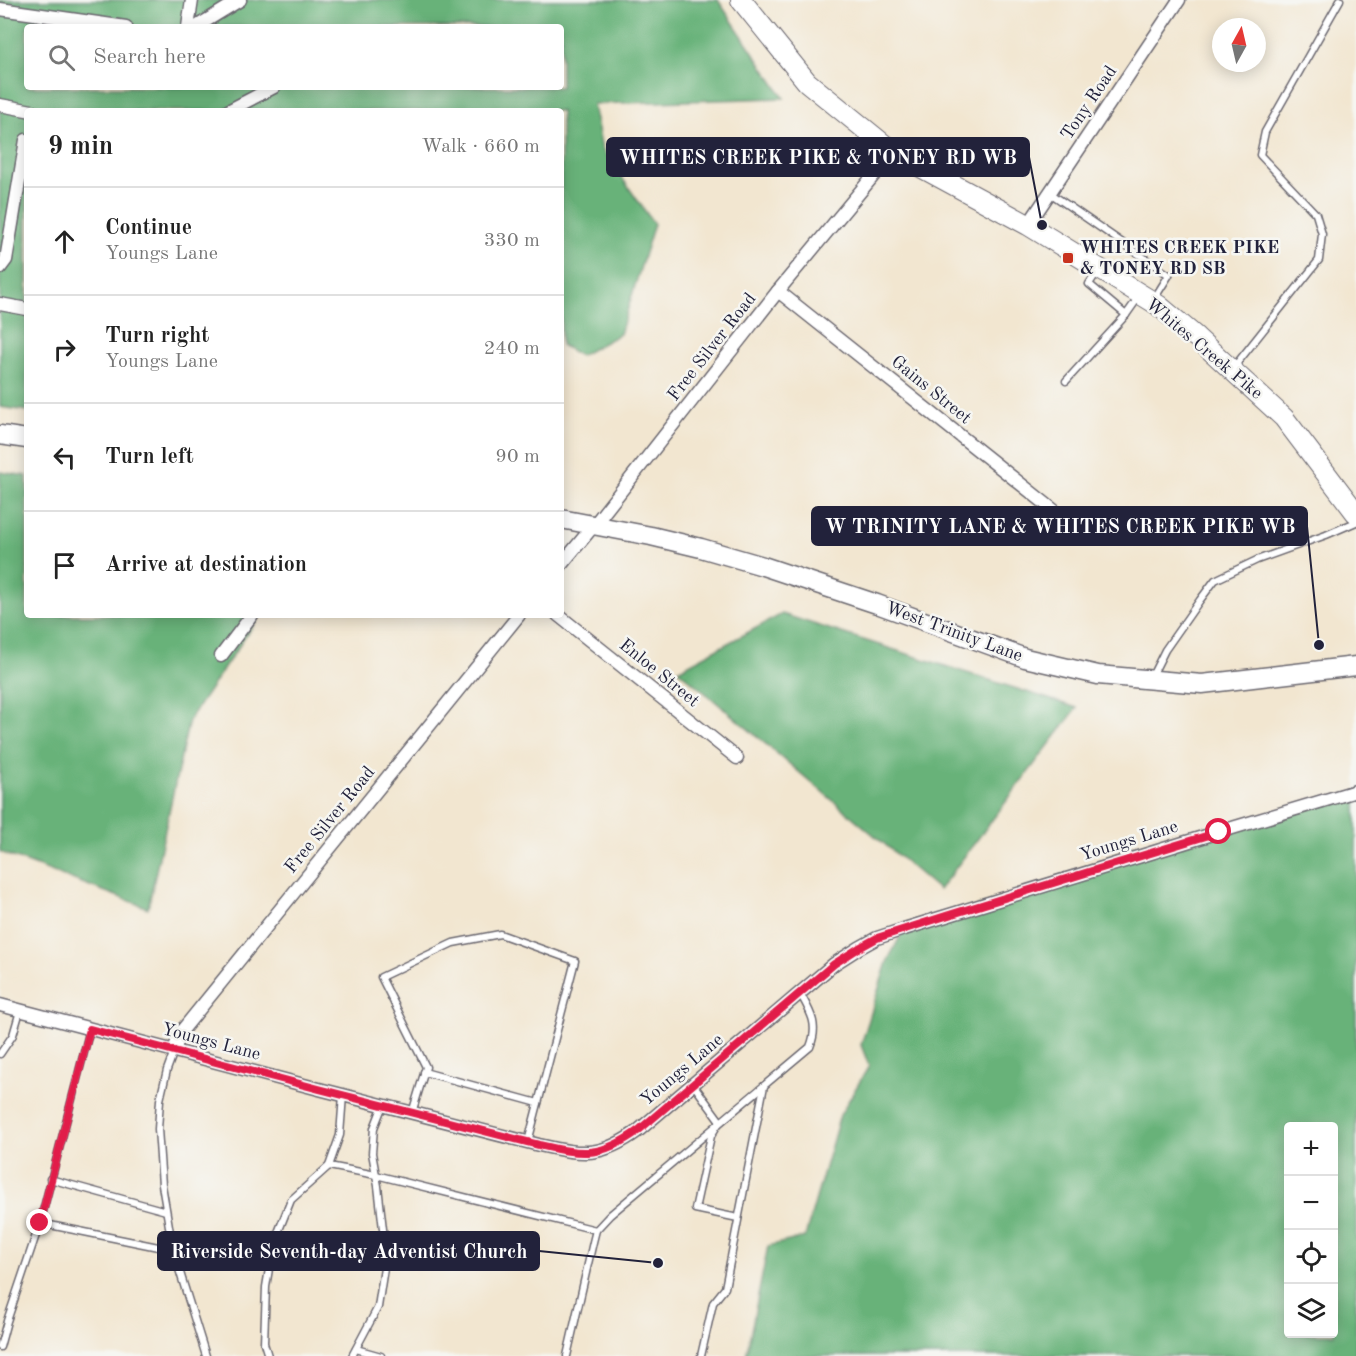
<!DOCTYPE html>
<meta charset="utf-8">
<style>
:root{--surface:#fff;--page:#f6f6f6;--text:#222;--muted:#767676;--line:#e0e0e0}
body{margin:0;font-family:"Old Standard TT",serif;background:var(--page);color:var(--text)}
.controls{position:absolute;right:18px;bottom:18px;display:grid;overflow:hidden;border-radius:6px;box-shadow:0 3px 15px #0003}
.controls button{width:54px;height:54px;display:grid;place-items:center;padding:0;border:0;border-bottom:2px solid var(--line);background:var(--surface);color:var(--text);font:30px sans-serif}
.compass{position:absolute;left:1212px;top:18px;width:54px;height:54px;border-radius:50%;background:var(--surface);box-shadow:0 3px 15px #0003;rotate:8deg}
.stop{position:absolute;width:18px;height:18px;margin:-14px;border:4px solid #e11d48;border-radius:50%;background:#fff}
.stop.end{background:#e11d48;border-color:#fff;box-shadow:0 2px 6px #0008}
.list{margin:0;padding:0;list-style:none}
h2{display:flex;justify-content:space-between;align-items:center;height:78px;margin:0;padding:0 24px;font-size:26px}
h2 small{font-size:20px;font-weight:400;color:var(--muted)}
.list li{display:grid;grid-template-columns:39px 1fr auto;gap:18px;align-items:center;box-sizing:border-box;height:108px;padding:0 24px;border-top:2px solid var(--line)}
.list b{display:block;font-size:22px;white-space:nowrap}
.list p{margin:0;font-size:20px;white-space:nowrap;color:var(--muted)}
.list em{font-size:20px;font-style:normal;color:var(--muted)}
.icon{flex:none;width:33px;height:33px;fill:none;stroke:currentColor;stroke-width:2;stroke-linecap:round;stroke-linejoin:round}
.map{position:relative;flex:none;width:1356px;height:1356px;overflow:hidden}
.search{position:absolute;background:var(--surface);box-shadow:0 3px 15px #0003;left:24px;top:24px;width:540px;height:66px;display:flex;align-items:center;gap:15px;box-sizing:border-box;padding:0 21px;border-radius:6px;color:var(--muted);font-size:22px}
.panel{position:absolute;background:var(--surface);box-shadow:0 3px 15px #0003;left:24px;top:108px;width:540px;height:510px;border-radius:6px}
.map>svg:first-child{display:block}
.forest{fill:#68b279;stroke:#456a5a;stroke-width:1.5;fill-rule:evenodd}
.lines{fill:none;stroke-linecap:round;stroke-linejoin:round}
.lane-casing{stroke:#6b676f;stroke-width:9}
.street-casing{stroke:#6b676f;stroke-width:15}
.secondary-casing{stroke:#6b676f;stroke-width:21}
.primary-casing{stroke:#6b676f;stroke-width:22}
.lane{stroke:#fff;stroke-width:6}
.street{stroke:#fff;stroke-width:12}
.secondary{stroke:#fff;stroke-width:18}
.primary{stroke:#fff;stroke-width:20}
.route{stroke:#e11d48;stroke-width:8}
.poi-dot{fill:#c8321e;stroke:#f6f6f2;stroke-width:2}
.labels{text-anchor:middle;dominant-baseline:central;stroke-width:5;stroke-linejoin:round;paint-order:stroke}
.street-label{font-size:18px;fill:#22223b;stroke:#f6f6f2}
.poi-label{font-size:18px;font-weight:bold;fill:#22223b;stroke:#f6f6f2;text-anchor:start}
.leader{fill:none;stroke:#22223b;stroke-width:2}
.callout-dot{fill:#22223b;stroke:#f6f6f2;stroke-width:2}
.callout{fill:#22223b;stroke:#22223b;stroke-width:2}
.callout-label{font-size:20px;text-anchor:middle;font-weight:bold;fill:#fff}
</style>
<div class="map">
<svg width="1356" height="1356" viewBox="0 0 1356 1356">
<rect width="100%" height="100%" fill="#f6f6f2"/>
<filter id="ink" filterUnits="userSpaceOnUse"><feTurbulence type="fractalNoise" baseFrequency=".0167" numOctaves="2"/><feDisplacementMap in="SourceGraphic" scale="12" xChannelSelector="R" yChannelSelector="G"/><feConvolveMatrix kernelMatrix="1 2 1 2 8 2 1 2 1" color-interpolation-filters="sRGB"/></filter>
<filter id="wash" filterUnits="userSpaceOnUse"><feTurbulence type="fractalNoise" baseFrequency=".008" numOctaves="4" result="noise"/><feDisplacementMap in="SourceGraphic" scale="24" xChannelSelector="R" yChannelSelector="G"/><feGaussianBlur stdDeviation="1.35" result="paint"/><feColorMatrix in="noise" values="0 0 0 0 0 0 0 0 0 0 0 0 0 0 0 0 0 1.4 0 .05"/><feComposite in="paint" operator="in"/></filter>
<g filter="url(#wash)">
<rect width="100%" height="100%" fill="#f2e6d0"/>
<!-- forest -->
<g class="forest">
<path d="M 0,0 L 718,0 L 784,98 L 593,104 L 602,149 L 654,224 L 620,334 L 580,356 L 561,345 L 561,111 L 27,111 L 27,411 L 0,407 ZM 27,27 L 561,27 L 561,87 L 27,87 Z"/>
<polygon points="0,472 27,476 27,615 260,615 189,720 148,908 0,852"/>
<polygon points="782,614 1077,708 939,890 678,670"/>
<path d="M 1356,792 L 1356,1356 L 746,1356 L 768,1246 L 805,1237 L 840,1115 L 869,1066 L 861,1045 L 887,962 L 904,929 ZM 1288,1126 L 1334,1126 L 1334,1334 L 1288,1334 Z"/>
</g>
</g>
<g filter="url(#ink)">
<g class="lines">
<defs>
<g id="lane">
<polyline points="1050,193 1169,275 1154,299"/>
<polyline points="1097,272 1089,284 1126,315 1138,298"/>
<polyline points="1234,367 1319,260 1322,234 1316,214 1260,155 1265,132 1340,0"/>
<polyline points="1066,381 1126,315"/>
<polyline points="1152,676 1165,650 1200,600 1215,580 1257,560 1326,535 1356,522"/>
<polyline points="174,1051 167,1070 160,1100 158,1129 162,1185 173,1250 206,1356"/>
<polyline points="0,1054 13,1035 20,1011"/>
<polyline points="424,1072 538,1103"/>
<polyline points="693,1084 720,1121 711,1136 695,1209 738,1218"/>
<polyline points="412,1113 426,1067 381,977 453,943 500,934 575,961 528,1142"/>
<polyline points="329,1166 376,1175 596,1230"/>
<polyline points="50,1179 166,1211"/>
<polyline points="40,1223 173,1250"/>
<polyline points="0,1347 7,1321 40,1223 90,1029"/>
<polyline points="356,1349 381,1356"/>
<polyline points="268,1356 264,1343 266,1287 273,1245 291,1200 329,1166 340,1135 343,1095"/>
<polyline points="352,1356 378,1307 386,1255 378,1186 372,1153 374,1128 383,1105"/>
<path d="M 567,1356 L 593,1242 L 596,1230 L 610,1215 L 810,1047 C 819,1025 811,1013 800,993"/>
<polyline points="701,1356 713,1303 725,1288 764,1086"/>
</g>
<g id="street">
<polyline points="0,9 126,27"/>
<polyline points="188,27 192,0"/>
<polyline points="196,27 240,0"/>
<polyline points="0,105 32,111"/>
<polyline points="228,111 274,87"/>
<polyline points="1028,225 1179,0"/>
<polyline points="0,268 6,260 26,140"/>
<polyline points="778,291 1061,516"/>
<polyline points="0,304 27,309"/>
<polyline points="561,565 595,524 778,291 893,152"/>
<polyline points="558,615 737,758"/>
<polyline points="221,656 252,615"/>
<path d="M 0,1005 L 319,1089 L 539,1145 C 584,1155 601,1158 639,1130 L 834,964 L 859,948 L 877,938 L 904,929 L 1219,832 L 1356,791"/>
<polyline points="174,1051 180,1033 519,615"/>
</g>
<g id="secondary">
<polyline points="0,435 27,439"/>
<polyline points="561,519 651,536 701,548 763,566 877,604 1025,658 1098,675 1202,684 1356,666"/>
</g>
<polyline id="primary" points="741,0 807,82 893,152 1028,225 1158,305 1196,337 1284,418 1356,513"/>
</defs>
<!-- lane casing -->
<use href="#lane" class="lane-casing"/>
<!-- street casing -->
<use href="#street" class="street-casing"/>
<!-- secondary casing -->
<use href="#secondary" class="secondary-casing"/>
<!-- primary casing -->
<use href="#primary" class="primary-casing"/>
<!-- lane -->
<use href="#lane" class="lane"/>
<!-- street -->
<use href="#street" class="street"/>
<!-- secondary -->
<use href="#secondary" class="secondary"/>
<!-- primary -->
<use href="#primary" class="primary"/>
</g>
</g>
<g class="lines" filter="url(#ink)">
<!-- route -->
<path class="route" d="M 40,1223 L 90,1029 L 319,1089 L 539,1145 C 583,1155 601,1158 639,1130 L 834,964 L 859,948 L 877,938 L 949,915 L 1219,832"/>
</g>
<!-- markers -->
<rect class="poi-dot" x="1062" y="252" width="12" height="12" rx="3"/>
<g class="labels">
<!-- street labels -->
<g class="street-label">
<text transform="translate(1089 103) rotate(-56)">Tony Road</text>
<text transform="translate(712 347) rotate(-52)">Free Silver Road</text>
<text transform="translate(1204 349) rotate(40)">Whites Creek Pike</text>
<text transform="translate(931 390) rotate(39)">Gains Street</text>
<text transform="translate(954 632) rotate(20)">West Trinity Lane</text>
<text transform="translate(659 673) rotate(39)">Enloe Street</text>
<text transform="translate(330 820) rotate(-51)">Free Silver Road</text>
<text transform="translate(1129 841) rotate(-17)">Youngs Lane</text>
<text transform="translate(211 1042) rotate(15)">Youngs Lane</text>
<text transform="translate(682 1070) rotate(-40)">Youngs Lane</text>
</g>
<!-- poi labels -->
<g class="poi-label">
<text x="1080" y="248">WHITES CREEK PIKE<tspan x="1080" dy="21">&amp; TONEY RD SB</tspan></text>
</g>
</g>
<!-- callouts -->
<path class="leader" d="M1042 225L1029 157M1319 645L1307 526M658 1263L539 1251"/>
<g class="callout-dot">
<circle cx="1042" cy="225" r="6"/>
<circle cx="1319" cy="645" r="6"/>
<circle cx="658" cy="1263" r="6"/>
</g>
<g class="callout">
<rect x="607" y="138" width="422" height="38" rx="6"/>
<rect x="812" y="507" width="495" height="38" rx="6"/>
<rect x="158" y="1232" width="381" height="38" rx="6"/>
</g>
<g class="callout-label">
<text x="818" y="164">WHITES CREEK PIKE &amp; TONEY RD WB</text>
<text x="1060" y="533">W TRINITY LANE &amp; WHITES CREEK PIKE WB</text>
<text x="349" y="1258">Riverside Seventh-day Adventist Church</text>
</g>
</svg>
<div class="controls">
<button>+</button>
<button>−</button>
<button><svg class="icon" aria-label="locate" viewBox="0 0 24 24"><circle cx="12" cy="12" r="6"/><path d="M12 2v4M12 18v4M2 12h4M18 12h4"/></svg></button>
<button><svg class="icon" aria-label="layers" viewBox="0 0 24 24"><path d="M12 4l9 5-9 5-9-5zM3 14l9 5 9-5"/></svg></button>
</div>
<svg class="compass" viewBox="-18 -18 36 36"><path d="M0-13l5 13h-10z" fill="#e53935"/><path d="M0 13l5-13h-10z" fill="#767676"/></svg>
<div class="stop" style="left:1219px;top:832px"></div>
<div class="stop end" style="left:40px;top:1223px"></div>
<div class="search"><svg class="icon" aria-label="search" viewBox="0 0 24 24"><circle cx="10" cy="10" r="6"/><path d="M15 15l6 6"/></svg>Search here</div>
<section class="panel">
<h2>9 min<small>Walk · 660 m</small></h2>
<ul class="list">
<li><svg class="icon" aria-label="ahead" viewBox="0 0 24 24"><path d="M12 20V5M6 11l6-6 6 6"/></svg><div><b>Continue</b><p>Youngs Lane</p></div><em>330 m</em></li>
<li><svg class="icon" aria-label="right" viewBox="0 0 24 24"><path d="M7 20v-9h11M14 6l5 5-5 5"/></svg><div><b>Turn right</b><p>Youngs Lane</p></div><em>240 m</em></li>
<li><svg class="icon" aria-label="left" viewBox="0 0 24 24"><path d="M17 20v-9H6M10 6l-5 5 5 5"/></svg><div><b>Turn left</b></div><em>90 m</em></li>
<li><svg class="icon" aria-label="arrive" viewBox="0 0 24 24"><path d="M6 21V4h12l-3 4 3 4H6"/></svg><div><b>Arrive at destination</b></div></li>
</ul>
</section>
</div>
